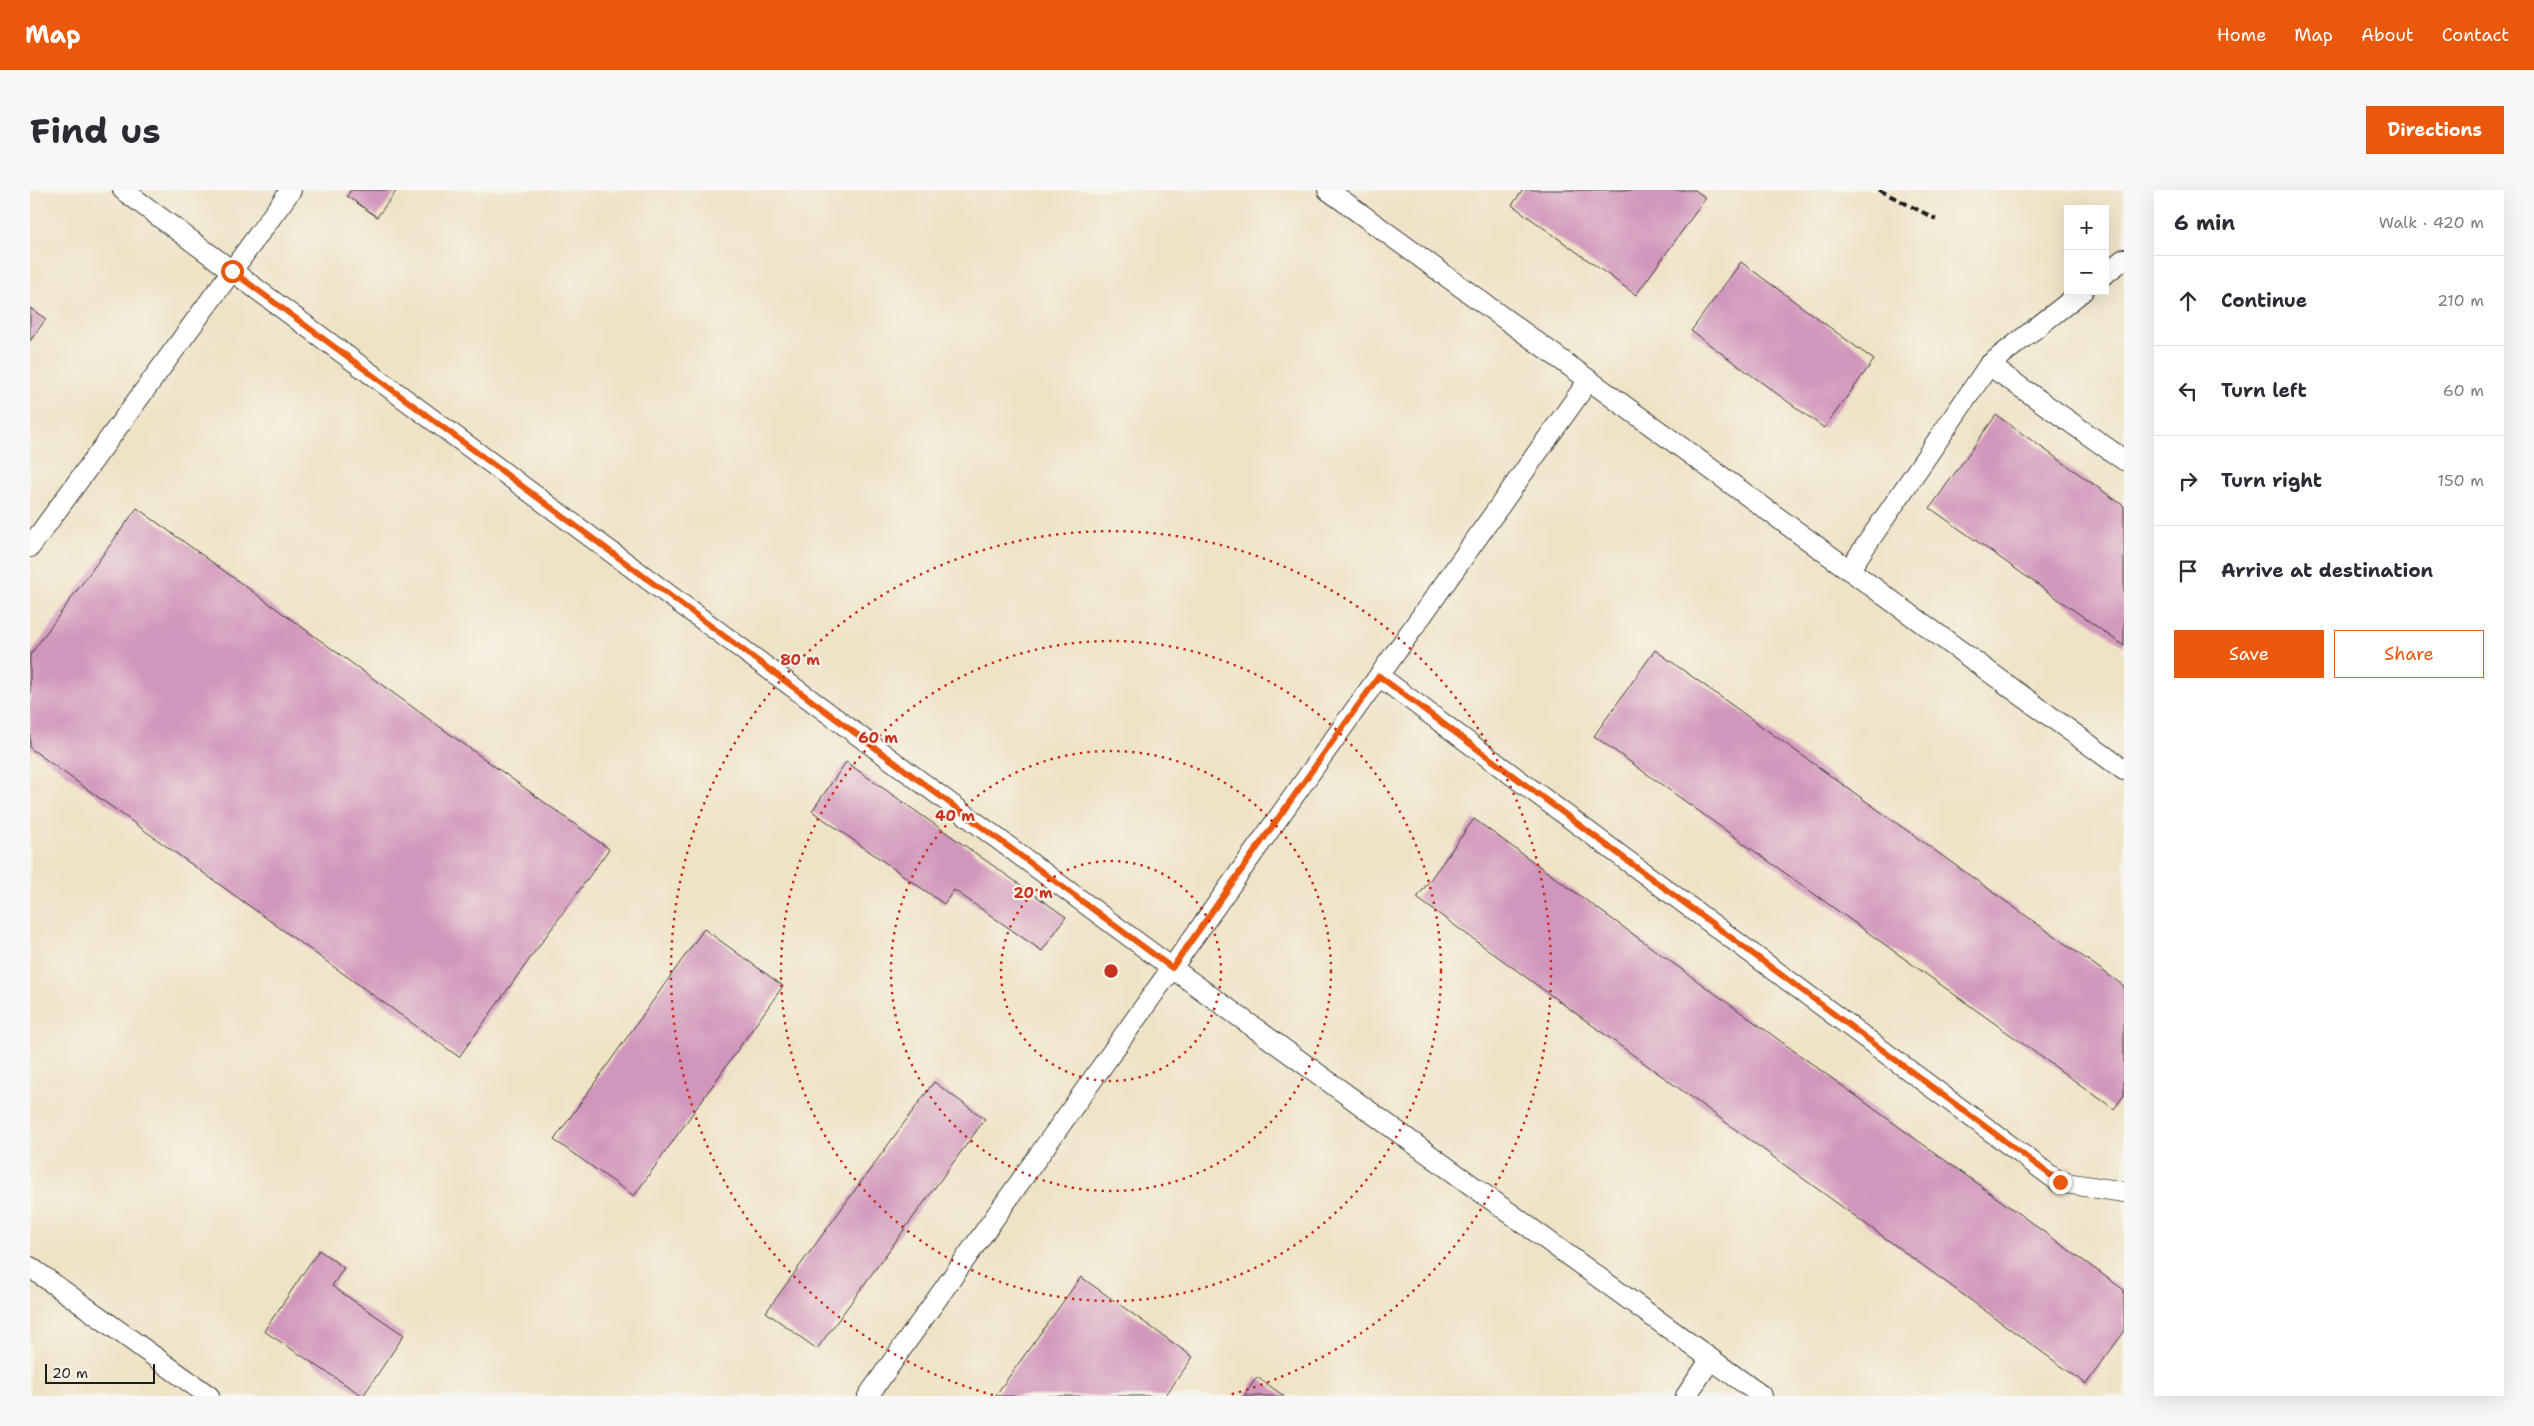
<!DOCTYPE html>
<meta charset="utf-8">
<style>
:root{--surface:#fff;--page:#f7f7f7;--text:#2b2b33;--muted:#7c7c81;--line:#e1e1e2;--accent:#ea580c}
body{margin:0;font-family:"Shantell Sans",sans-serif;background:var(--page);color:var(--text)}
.controls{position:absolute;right:15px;top:15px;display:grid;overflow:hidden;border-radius:0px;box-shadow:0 5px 20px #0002}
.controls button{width:45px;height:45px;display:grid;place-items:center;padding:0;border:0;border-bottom:1px solid var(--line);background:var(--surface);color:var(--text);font:25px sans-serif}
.scale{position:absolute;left:15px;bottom:12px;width:110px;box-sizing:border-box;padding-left:5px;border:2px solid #1c1c1c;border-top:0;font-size:14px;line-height:18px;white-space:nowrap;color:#1c1c1c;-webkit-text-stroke:4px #f7f3e8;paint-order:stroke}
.stop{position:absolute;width:15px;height:15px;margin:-11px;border:4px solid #ea580c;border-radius:50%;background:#fff}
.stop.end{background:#ea580c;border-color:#fff;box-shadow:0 1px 5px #0008}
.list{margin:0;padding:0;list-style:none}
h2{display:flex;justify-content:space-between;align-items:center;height:65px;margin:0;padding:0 20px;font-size:21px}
h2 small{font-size:16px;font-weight:400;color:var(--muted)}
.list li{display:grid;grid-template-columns:32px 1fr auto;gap:15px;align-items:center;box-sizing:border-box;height:90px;padding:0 20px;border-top:1px solid var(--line)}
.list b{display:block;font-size:19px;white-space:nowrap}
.list em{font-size:16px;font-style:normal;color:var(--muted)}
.actions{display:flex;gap:10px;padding:15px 20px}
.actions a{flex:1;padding:11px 0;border:1px solid var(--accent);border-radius:0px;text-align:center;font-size:18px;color:var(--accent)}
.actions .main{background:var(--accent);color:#fff}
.icon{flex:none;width:28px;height:28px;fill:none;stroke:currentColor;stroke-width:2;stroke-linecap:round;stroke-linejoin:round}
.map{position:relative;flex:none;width:2094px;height:1206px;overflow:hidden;border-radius:0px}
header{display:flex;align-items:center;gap:30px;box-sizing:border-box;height:70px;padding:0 25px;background:var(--accent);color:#fff}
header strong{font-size:24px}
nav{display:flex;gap:28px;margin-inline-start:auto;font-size:18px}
.intro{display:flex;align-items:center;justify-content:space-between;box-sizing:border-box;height:120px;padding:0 30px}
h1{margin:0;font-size:35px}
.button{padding:12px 22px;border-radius:0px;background:var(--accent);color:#fff;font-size:18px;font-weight:700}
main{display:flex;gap:30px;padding:0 30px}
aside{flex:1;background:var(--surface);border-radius:0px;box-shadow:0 5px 20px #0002}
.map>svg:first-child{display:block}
.building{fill:#d196bb}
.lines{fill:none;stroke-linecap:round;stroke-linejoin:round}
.lane-casing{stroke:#3c3a36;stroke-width:22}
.lane{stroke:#fff;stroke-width:20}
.rail{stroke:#1c1c1c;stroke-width:4;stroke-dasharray:8 4;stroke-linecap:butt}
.route{stroke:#ea580c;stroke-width:6}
.ring{fill:none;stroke:#c8321e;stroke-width:2.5;stroke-dasharray:2.5 5}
.centre{fill:#c8321e;stroke:#f7f3e8;stroke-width:2.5}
.ring-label{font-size:15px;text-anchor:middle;font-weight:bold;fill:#c8321e;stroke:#f7f3e8;stroke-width:4.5;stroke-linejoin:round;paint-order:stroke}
</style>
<header>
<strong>Map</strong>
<nav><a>Home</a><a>Map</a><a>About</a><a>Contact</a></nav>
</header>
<div class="intro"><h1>Find us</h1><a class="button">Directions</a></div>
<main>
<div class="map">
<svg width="2094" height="1206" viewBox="0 0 2094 1206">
<rect width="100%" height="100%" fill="#f7f3e8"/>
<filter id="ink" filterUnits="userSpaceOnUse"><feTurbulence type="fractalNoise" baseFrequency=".02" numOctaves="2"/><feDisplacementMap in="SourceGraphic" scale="10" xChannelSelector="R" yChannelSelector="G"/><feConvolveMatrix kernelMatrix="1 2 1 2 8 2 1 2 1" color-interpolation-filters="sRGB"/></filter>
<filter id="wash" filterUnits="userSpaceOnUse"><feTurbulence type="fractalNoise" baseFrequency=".0096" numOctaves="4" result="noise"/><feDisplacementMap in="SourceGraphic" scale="20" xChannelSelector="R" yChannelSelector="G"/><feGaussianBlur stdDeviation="1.12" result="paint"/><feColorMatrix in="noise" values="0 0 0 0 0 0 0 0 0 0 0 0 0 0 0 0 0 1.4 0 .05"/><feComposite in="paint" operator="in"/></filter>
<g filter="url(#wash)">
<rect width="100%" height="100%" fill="#efe3c6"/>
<g id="blocks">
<!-- building -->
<g class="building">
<polygon points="321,0 367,0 347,27 317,6"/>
<polygon points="1493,0 1665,0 1676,8 1606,105 1482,15"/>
<polygon points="1711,72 1844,170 1794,238 1661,141"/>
<polygon points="0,118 16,129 0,151"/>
<polygon points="1966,225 2094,316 2094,456 1900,318"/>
<polygon points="107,318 579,659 429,867 0,558 0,465"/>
<polygon points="1625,460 2094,796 2094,905 2084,919 1564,546"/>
<polygon points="816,572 1036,727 1012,761 924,700 914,714 782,621"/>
<polygon points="1444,629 2094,1100 2094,1142 2056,1194 1387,708"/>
<polygon points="674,739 753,796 604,1006 524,950"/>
<polygon points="904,892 955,929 787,1159 736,1122"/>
<polygon points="289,1060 314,1078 302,1096 374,1145 333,1206 234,1141"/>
<polygon points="1051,1087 1163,1167 1135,1206 965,1206"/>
<polygon points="1227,1187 1254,1206 1214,1206"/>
</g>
</g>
</g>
<g filter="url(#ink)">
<use href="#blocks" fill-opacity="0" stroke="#3c3a36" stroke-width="1"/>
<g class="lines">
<defs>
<g id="lane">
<polyline points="93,0 1142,778 1732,1206"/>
<polyline points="1298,0 2094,580"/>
<polyline points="2075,84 2094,69"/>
<polyline points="1959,175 2053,101"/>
<polyline points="0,357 261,0"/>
<polyline points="1819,380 1959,175 2094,270"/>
<polyline points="1349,486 2029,992 2094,1002"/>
<polyline points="0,1077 179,1206"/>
<polyline points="838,1206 1559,190"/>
<polyline points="1656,1206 1681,1169"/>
</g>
</defs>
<!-- lane casing -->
<use href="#lane" class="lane-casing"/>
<!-- lane -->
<use href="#lane" class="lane"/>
<!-- rail -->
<polyline class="rail" points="1849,0 1906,29"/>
</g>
</g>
<g class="lines" filter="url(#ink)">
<!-- route -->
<polyline class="route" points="202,81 1142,778 1349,486 2030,992"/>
</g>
<!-- distance rings -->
<g class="ring">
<circle cx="1081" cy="781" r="110"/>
<circle cx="1081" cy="781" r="220"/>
<circle cx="1081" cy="781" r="330"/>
<path d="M963 1205A440 440 0 1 1 1199 1205"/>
</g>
<circle cx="1081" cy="781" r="8" class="centre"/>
<g class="ring-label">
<text x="770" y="475">80 m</text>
<text x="848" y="553">60 m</text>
<text x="925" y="631">40 m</text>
<text x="1003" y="708">20 m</text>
</g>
</svg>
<div class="controls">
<button>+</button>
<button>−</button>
</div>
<div class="scale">20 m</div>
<div class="stop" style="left:202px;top:81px"></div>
<div class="stop end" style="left:2030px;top:992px"></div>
</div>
<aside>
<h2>6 min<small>Walk · 420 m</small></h2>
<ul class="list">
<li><svg class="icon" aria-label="ahead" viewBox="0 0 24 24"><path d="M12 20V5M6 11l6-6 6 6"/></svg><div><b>Continue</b></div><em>210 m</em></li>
<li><svg class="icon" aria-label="left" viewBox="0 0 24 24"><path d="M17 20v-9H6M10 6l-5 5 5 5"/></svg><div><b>Turn left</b></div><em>60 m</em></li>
<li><svg class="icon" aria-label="right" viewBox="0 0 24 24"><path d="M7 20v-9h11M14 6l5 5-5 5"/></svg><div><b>Turn right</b></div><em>150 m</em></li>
<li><svg class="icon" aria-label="arrive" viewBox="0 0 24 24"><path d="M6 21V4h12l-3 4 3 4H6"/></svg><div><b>Arrive at destination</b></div></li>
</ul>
<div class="actions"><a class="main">Save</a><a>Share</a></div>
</aside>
</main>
